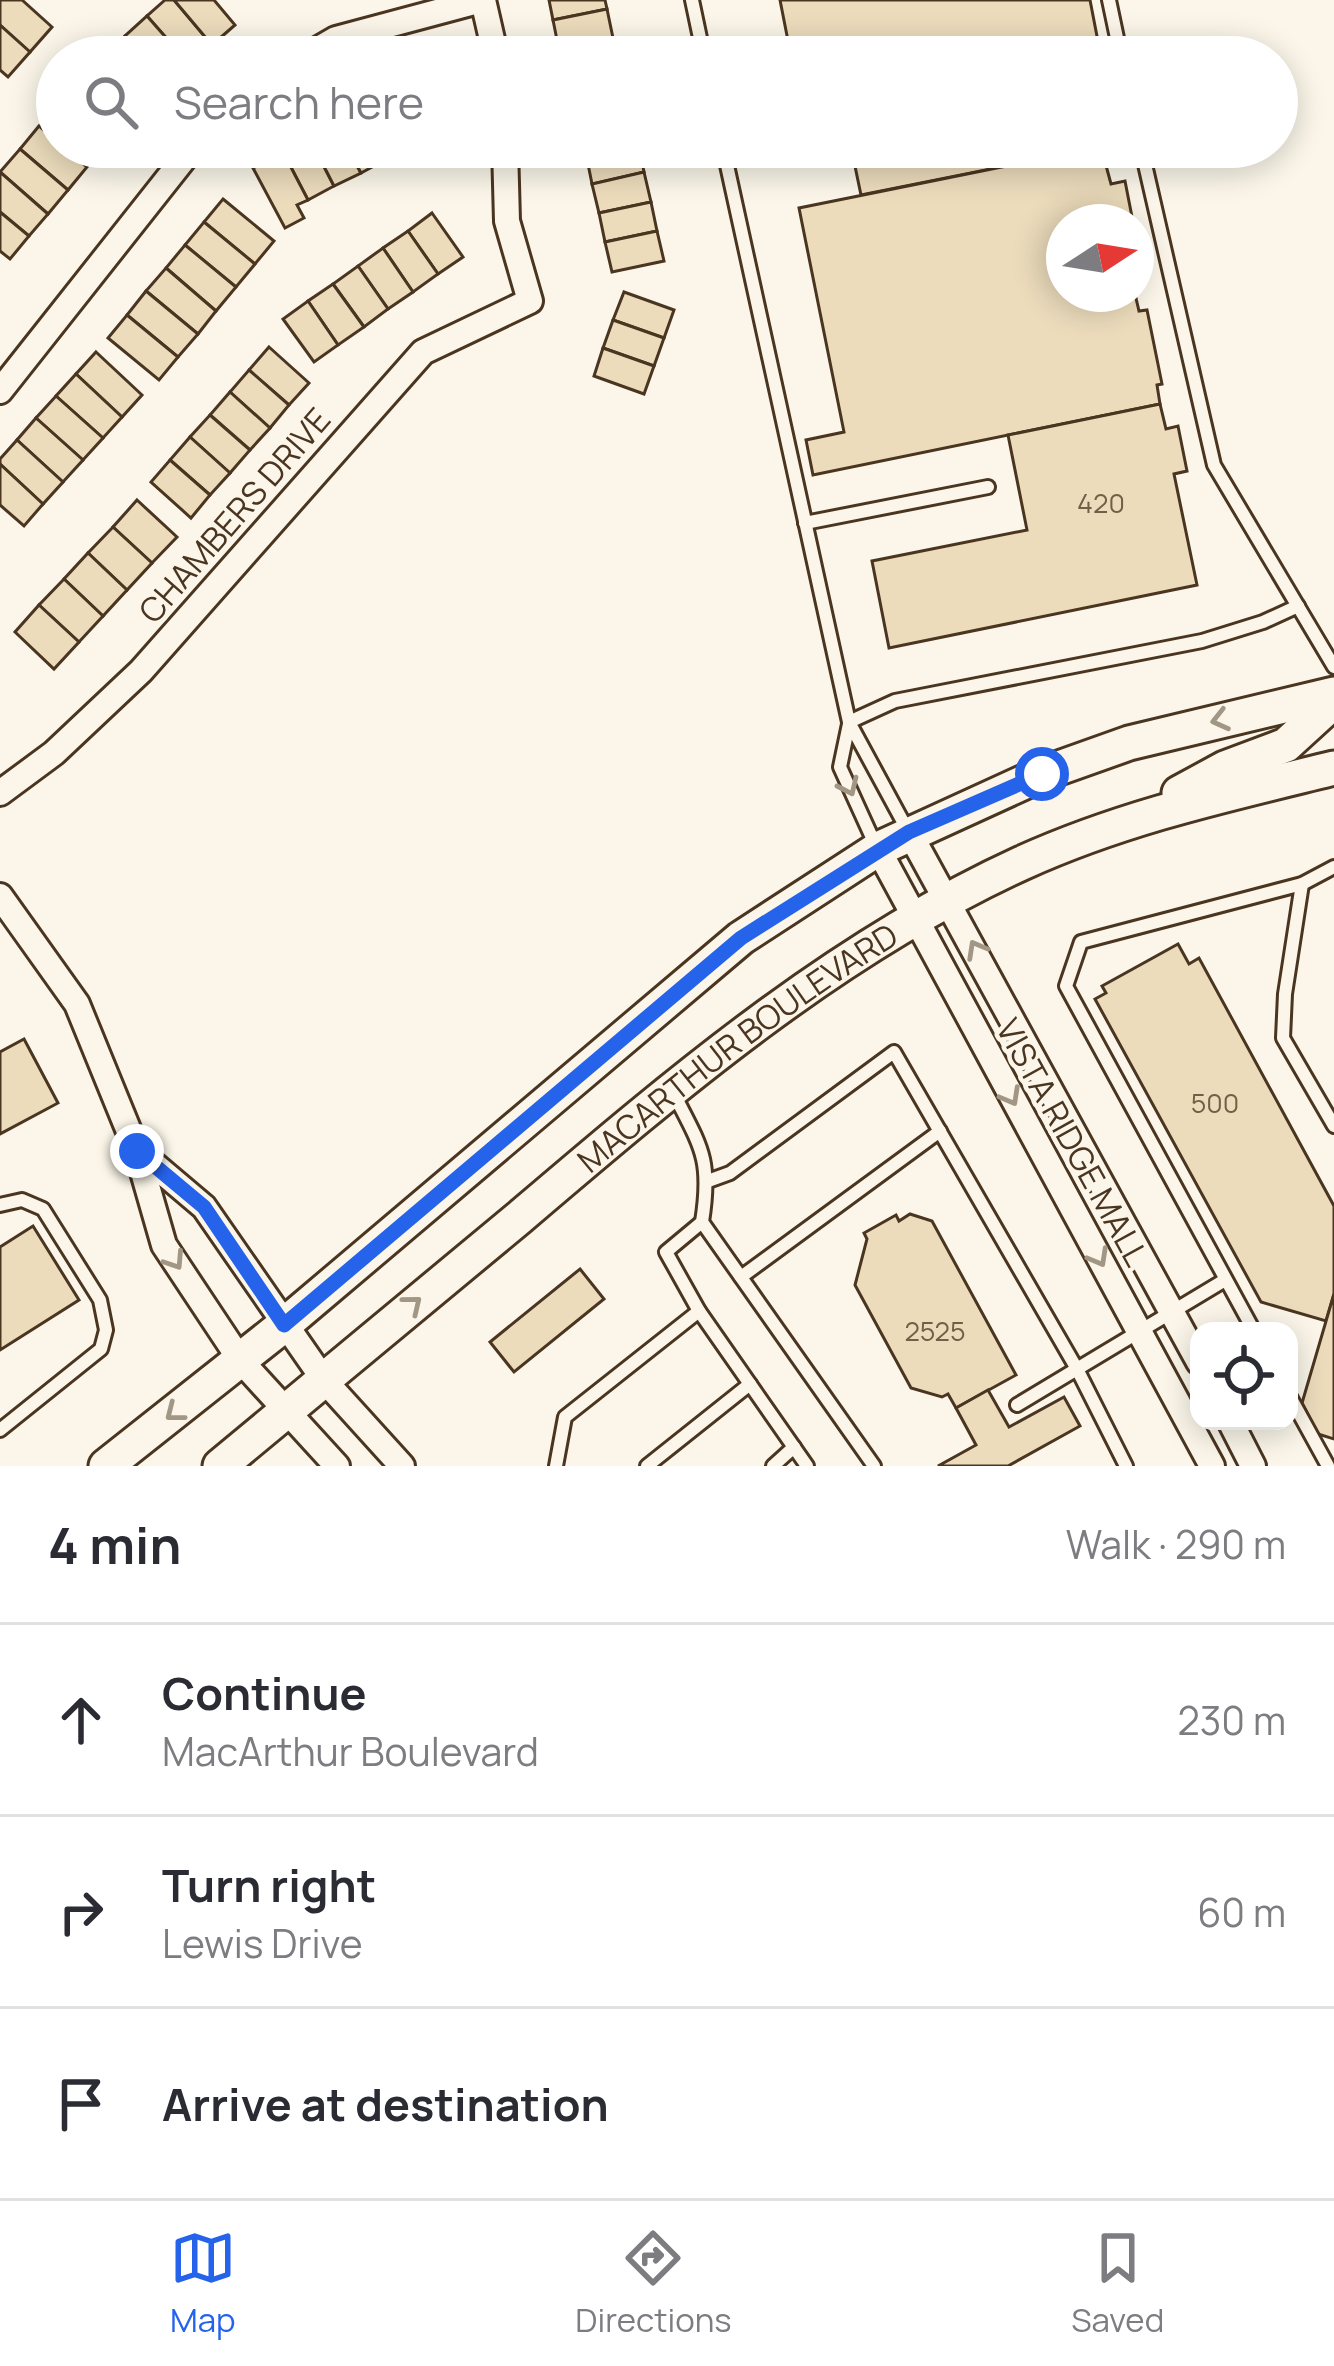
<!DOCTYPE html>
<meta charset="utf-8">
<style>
:root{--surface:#fff;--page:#f7f7f7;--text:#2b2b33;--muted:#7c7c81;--line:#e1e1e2;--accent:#2563eb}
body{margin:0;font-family:Manrope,sans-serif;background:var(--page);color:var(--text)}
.controls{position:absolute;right:36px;bottom:36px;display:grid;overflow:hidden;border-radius:24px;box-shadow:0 6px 30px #0003}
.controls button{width:108px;height:108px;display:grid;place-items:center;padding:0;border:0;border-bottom:3px solid var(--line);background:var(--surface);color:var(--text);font:60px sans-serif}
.compass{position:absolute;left:1046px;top:204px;width:108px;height:108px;border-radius:50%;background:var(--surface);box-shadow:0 6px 30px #0003;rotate:78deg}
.stop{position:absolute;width:36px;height:36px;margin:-27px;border:9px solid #2563eb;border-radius:50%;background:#fff}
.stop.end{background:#2563eb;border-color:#fff;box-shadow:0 3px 12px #0008}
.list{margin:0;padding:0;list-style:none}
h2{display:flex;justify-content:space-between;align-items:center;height:156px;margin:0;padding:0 48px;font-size:51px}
h2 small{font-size:39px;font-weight:400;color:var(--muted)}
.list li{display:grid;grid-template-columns:78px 1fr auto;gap:36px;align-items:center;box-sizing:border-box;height:192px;padding:0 48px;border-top:3px solid var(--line)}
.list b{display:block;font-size:45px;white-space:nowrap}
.list p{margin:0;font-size:39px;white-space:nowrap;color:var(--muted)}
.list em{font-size:39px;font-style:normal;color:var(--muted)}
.icon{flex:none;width:66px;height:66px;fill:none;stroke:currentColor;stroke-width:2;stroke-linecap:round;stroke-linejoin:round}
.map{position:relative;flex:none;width:1334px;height:1466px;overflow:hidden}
.search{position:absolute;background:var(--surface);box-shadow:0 6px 30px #0003;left:36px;right:36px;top:36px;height:132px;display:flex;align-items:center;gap:30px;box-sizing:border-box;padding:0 42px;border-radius:66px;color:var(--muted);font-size:45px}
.sheet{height:732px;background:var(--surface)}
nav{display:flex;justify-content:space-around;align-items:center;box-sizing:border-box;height:168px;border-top:3px solid var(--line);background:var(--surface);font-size:33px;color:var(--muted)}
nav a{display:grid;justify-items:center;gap:6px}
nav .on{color:var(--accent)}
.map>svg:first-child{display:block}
.building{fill:#ecdcbc;stroke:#4a3520;stroke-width:3}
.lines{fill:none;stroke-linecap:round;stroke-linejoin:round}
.lane-casing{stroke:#4a3520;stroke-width:18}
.street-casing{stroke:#4a3520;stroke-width:30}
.secondary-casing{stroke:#4a3520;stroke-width:39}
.lane{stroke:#fbf6e9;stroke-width:12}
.street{stroke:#fbf6e9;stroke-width:24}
.secondary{stroke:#fbf6e9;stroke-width:33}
.oneway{stroke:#a29684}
.route{stroke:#2563eb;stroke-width:15}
.labels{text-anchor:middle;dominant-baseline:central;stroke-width:9;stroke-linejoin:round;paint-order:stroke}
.number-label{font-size:27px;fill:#725f47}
.street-label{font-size:33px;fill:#4a3520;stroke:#fbf6e9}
</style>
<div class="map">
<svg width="1334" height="1466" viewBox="0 0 1334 1466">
<rect width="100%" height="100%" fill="#fbf6e9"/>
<!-- building -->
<g class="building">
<polygon points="0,0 22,0 52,27 30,52 0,25"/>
<polygon points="165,0 174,0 212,45 198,57 183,57 147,16"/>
<polygon points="174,0 214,0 235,25 212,45"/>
<polygon points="549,0 605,0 607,9 553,20"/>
<polygon points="780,0 1090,0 1101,57 833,57 831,47 791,56"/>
<polygon points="607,9 613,38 559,50 553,20"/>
<polygon points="147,16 183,57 143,57 125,36"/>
<polygon points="0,25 30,52 8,77 0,70"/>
<polygon points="125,36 143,57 103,57 102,56"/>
<polygon points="613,38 617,57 561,57 559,50"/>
<polygon points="39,126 57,142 57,147 63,147 87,167 68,190 20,149"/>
<polygon points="293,147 314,147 334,186 308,200 283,152"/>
<polygon points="314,147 347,147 361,173 334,186"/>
<polygon points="347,147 380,147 387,159 361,173"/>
<polygon points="618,147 639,147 644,172 592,184 586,154"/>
<polygon points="851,147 1101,147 861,195"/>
<polygon points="1101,147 1111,184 1125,181 1133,222 1064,222 1064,294 1135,294 1139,311 1147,310 1162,384 1157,385 1160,404 813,475 806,440 844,432 799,208"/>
<polygon points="20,149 68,190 48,214 0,172"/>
<polygon points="283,152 308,200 297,205 304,218 285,228 253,168"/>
<polygon points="0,172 48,214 29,236 0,212"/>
<polygon points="644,172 651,202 599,213 592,184"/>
<polygon points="223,199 274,241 255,264 204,222"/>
<polygon points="651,202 657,231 605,242 599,213"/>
<polygon points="0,212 29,236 10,259 0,251"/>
<polygon points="432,213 463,257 438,274 408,231"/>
<polygon points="204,222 255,264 236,287 185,245"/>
<polygon points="408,231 438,274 413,292 383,248"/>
<polygon points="657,231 664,261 612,272 605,242"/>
<polygon points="185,245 236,287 216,311 166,268"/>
<polygon points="383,248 413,292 388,309 358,266"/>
<polygon points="358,266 388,309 364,327 333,284"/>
<polygon points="166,268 216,311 198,334 146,291"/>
<polygon points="333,284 364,327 338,345 308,301"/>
<polygon points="146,291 198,334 178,357 127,315"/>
<polygon points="624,292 674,310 664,338 613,320"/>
<polygon points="308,301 338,345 314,362 283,319"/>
<polygon points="127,315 178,357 159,380 108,338"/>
<polygon points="613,320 664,338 654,366 603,348"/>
<polygon points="269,347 309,383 289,405 249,370"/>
<polygon points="603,348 654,366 644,394 594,376"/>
<polygon points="96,352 142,395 122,417 76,374"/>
<polygon points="249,370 289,405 270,428 230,392"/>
<polygon points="76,374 122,417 103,438 56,396"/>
<polygon points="230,392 270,428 250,450 210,415"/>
<polygon points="56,396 103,438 83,460 36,418"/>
<polygon points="1160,404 1166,429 1178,426 1187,471 1174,474 1197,585 889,648 872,561 1027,530 1008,435"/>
<polygon points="210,415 250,450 230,473 190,437"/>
<polygon points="36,418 83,460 63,482 17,440"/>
<polygon points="190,437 230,473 210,495 170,460"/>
<polygon points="17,440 63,482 43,504 0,464 0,459"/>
<polygon points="170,460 210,495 191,518 151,482"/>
<polygon points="0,464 43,504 24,526 0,505"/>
<polygon points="137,500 177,537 152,563 113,527"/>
<polygon points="113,527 152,563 127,590 88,553"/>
<polygon points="88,553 127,590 103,616 64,579"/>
<polygon points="64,579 103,616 79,642 39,605"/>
<polygon points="39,605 79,642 54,669 15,632"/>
<polygon points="1178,944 1189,964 1199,958 1334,1206 1334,1294 1326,1321 1261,1302 1095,999 1106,993 1102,986"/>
<polygon points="24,1039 58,1103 0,1134 0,1052"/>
<polygon points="910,1214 932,1221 1016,1375 956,1408 948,1394 942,1397 911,1388 855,1285 867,1239 864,1233 896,1215 899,1221"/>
<polygon points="33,1226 79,1300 0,1350 0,1247"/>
<polygon points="580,1269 604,1299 514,1372 490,1342"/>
<polygon points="1334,1294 1334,1439 1318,1434 1302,1403"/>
<polygon points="988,1390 1009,1427 1064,1397 1080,1426 1008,1466 938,1466 976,1445 956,1408"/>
</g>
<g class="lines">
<defs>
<g id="lane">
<polyline points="692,0 704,57"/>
<polyline points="1109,0 1121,57"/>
<polyline points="723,147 849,722 908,831"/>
<polyline points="1141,147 1214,465 1334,667"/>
<polyline points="805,523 988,487"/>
<polyline points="849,722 895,701 1202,641 1263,622 1298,606"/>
<polyline points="849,724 840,767 875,844"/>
<polyline points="1302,884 1285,994 1283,1038 1334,1126"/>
<path d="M 673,1092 C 701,1147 712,1159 702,1222 L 874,1466"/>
<polyline points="708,1181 730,1173 894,1052 1077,1369 1126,1466"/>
<polyline points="0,1205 22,1200 43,1209 100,1300 106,1330 101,1349 0,1430"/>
<polyline points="702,1222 666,1252 699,1311 807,1466"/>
<polyline points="741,1277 940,1131"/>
<polyline points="1254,1331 1066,986 1081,942 1302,884 1334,867"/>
<polyline points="1289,1395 1328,1466"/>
<polyline points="1017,1405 1225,1280"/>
<polyline points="556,1466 565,1417 699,1311"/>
<polyline points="647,1466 750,1384"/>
<polyline points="773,1466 794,1447"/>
</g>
<g id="street">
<polyline points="483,0 496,57"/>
<polyline points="305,57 336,39 482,0"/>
<polyline points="0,391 193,147"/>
<polyline points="0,793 54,753 141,671 423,352 530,301 507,221 505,147"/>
<polyline points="909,832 1199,1362"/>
<polyline points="878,849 1212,1466"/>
<polyline points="0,896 77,1004 137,1151 164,1245 241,1361 337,1466"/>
<polyline points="139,1152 204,1207 324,1380 402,1466"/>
<polyline points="1230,1421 1253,1466"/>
</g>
<g id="secondary">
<polyline points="1179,793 1225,768 1286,745 1334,701"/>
<polyline points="106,1466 284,1325 741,938 878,849 1042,774 1129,743 1334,694"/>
<path id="s1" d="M 220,1466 C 319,1383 420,1301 520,1217 C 676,1084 834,949 1022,863 C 1123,817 1228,794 1334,768"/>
</g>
</defs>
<!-- lane casing -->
<use href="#lane" class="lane-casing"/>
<!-- street casing -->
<use href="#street" class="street-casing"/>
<!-- secondary casing -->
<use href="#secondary" class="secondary-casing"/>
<!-- lane -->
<use href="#lane" class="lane"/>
<!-- street -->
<use href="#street" class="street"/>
<!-- secondary -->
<use href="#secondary" class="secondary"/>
</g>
<!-- one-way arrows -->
<defs><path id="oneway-chevron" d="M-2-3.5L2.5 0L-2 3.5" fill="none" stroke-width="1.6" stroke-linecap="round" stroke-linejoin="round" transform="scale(3)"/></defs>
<g class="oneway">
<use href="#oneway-chevron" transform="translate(1220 720) rotate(166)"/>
<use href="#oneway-chevron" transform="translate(849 787) rotate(65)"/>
<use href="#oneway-chevron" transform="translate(976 949) rotate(-119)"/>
<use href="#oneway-chevron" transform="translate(1011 1097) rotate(61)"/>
<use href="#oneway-chevron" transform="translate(1099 1258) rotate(61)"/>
<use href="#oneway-chevron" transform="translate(175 1261) rotate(57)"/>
<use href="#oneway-chevron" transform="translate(413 1304) rotate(-39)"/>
<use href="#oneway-chevron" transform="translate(174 1413) rotate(142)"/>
</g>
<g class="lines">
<!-- route -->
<polyline class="route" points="137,1151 204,1207 284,1325 741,938 909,832 1042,774"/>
</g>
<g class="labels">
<!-- number labels -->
<g class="number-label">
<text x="1101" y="502">420</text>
<text x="1215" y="1102">500</text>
<text x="935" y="1330">2525</text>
</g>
<!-- street labels -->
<g class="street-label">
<text transform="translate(234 515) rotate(-49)">CHAMBERS DRIVE</text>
<text stroke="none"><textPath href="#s1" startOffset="666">MACARTHUR BOULEVARD</textPath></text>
<text transform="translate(1073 1142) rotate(61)">VISTA RIDGE MALL</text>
</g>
</g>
</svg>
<div class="controls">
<button><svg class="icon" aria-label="locate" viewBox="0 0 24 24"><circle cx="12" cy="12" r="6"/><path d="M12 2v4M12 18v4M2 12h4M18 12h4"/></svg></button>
</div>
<svg class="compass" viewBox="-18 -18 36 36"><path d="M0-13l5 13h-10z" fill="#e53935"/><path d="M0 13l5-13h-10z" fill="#7c7c81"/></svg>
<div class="stop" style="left:1042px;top:774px"></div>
<div class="stop end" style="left:137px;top:1151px"></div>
<div class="search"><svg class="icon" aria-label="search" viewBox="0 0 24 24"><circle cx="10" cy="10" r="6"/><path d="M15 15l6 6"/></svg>Search here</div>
</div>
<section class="sheet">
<h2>4 min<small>Walk · 290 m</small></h2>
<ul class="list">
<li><svg class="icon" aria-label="ahead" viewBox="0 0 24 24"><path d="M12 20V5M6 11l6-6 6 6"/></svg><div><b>Continue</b><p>MacArthur Boulevard</p></div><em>230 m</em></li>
<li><svg class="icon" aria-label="right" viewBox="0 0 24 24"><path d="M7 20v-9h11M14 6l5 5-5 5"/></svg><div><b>Turn right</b><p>Lewis Drive</p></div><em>60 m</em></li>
<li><svg class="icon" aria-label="arrive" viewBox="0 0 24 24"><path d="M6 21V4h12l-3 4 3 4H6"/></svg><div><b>Arrive at destination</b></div></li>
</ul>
</section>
<nav>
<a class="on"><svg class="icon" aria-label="map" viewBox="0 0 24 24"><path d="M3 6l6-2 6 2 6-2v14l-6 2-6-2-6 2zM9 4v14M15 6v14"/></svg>Map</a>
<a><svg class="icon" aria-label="directions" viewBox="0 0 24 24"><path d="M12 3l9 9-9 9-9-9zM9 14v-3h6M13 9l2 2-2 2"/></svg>Directions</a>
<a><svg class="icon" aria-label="saved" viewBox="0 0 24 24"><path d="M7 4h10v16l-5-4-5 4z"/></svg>Saved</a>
</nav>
